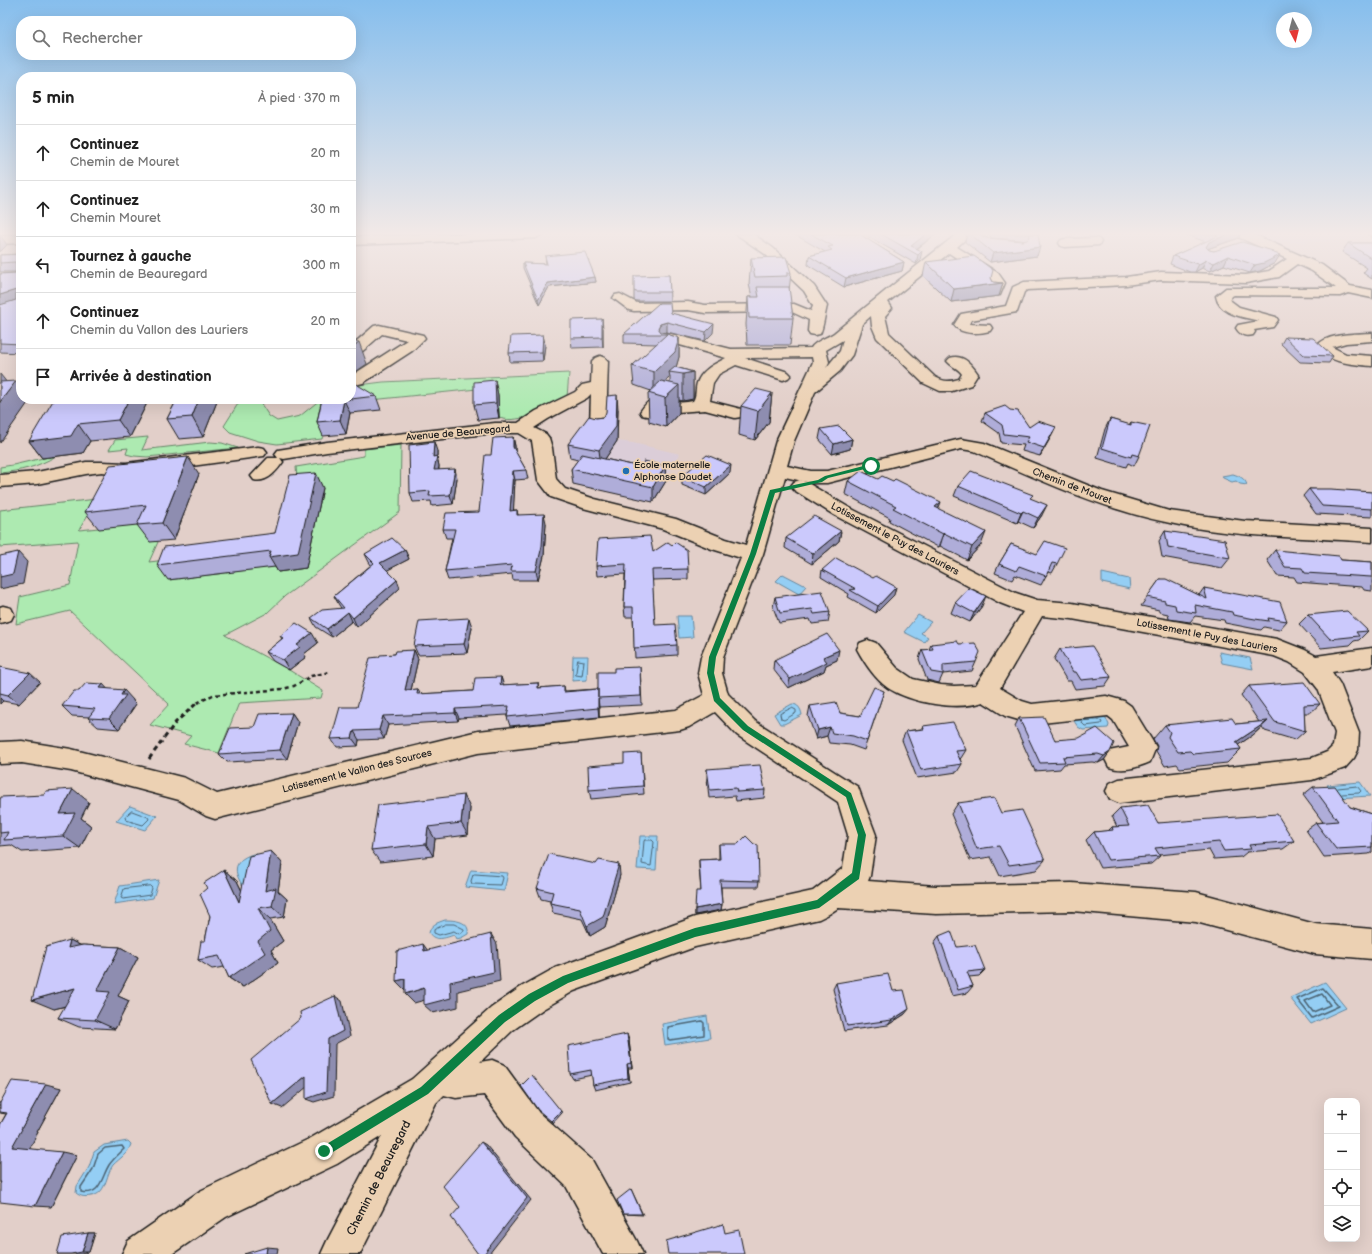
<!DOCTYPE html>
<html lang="fr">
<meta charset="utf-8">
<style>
:root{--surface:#fff;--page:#f2f2f2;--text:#222;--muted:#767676;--line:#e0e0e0}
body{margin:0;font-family:"Balsamiq Sans",sans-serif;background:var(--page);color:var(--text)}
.controls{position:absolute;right:12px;bottom:12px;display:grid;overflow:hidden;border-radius:8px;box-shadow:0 4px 16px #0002}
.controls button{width:36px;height:36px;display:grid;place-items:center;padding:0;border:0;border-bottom:1px solid var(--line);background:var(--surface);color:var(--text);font:20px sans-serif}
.compass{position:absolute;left:1276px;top:12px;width:36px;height:36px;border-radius:50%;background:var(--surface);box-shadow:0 4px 16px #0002;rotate:173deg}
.stop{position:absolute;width:12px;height:12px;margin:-9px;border:3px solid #0b8043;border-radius:50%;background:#fff}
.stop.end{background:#0b8043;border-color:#fff;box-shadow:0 1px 4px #0008}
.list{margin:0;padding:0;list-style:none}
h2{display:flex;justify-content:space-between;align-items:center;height:52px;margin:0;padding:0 16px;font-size:17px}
h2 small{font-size:13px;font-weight:400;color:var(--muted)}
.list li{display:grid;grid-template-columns:26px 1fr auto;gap:12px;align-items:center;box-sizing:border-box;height:56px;padding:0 16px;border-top:1px solid var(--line)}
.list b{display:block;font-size:15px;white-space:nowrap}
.list p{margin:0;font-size:13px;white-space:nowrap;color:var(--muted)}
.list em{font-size:13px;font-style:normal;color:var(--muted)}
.icon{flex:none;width:22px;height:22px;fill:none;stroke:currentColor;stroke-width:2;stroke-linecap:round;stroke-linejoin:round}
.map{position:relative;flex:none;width:1372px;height:1254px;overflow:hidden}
.search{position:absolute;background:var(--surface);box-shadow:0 4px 16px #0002;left:16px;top:16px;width:340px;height:44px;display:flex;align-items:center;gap:10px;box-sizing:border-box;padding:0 14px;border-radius:16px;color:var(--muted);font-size:15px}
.panel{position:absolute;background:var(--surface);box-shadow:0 4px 16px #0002;left:16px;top:72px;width:340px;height:332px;border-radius:16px}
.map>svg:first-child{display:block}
.built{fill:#dbcdd8}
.green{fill:#adeab1;stroke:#648366}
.water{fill:#94cef4;stroke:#64879e}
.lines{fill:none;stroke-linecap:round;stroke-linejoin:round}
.shore-far1{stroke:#4c6372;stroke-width:1}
.shore{stroke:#4c6372;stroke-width:1.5}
.minor-casing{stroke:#1c1c1c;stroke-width:3}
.major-casing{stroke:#1c1c1c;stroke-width:3}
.path-far1{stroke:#1c1c1c;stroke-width:2.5;stroke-dasharray:4 3;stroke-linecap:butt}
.path{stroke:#1c1c1c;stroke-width:3;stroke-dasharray:5 3.5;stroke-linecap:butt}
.minor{fill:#ecd1b3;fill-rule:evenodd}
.major{fill:#ecd1b3;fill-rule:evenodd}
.wall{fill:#afadd9;stroke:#1c1c1c;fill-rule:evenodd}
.shaded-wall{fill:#8e8db0;stroke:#1c1c1c}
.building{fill:#cbc9fc;stroke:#1c1c1c}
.route{fill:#0b8043}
.poi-dot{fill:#1f6fb2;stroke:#ecd1b3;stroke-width:1.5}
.labels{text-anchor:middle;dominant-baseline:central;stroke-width:3.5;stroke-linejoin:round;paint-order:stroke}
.street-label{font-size:10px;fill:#1c1c1c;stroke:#ecd1b3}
.poi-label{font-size:10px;fill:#1c1c1c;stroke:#ecd1b3;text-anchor:start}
.near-street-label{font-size:12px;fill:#1c1c1c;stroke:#ecd1b3}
</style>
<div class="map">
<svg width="1372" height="1254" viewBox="0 0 1372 1254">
<rect width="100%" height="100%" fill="#e2cfc9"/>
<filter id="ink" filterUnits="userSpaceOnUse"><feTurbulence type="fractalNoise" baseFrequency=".025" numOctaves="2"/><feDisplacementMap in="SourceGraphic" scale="8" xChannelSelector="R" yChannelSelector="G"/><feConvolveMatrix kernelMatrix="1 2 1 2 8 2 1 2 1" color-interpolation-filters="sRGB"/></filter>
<g filter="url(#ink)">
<!-- built -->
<g class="built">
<polygon points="1356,234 1362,239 1272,243 1248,235"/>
<polygon points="585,437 633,443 680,454 653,502 573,484 588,462 570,458"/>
</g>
<!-- green -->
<g class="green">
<path d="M 569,373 L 567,397 C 547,407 522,425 499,418 L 498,395 L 477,389 L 352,402 L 328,412 L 322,439 L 277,444 L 258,441 L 230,432 L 224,426 L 241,399 L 260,399 L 263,403 L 261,404 L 269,416 L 277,421 L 300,416 L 321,399 L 351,399 L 351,386 L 383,382 Z"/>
<polygon points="148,437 142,450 210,442 222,443 238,448 147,457 134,456 126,454 128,448 109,450 115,440"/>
<polygon points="401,445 400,512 285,596 267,613 225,635 289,670 323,691 321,698 239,703 219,753 184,744 191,736 150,725 169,704 70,611 16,624 20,597 70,585 78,541 0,547 0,510 97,499 79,530 158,522 158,542 149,562 166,560 169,580 279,566 298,490 296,467 364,456 364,449"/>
<path d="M 56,456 C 38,467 20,471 0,473 L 0,467 C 19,465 37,458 56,456 Z"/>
</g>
<!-- water -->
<g class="water">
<path d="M 1233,474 C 1239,476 1245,478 1247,485 L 1240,484 L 1236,481 L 1232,482 L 1223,478 L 1222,476 Z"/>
<polygon points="1102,573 1129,579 1130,589 1102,583"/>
<polygon points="783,574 806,586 799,594 776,581"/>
<polygon points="918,615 931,622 921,633 928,637 924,642 904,632"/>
<polygon points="677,616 691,616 693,637 679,638"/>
<polygon points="1219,652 1250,658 1253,669 1222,663"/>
<polygon points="573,656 588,656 587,680 572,681"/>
<path d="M 792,704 C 798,704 801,709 802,715 L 784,724 L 780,724 L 774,714 Z"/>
<polygon points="1101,715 1106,718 1109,725 1108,728 1083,730 1078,727 1074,721 1076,720 1076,717"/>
<polygon points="1360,782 1370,796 1337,798 1327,785"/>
<polygon points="130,806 157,816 145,830 116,821"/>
<polygon points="640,836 658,836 656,870 637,869"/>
<path d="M 253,854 L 257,854 L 246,890 C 234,875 230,861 253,854 Z"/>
<polygon points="471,870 508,873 504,891 465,887"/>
<polygon points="159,880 153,898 114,904 120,886"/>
<path d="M 445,920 C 455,920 470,921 468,934 L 461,938 L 456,939 L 454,935 C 445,938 435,942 429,933 C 431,924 437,923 445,920 Z"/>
<polygon points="1325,982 1346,1008 1311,1024 1290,998"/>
<polygon points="707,1016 710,1038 665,1045 662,1024"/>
<path d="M 128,1141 L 131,1144 C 128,1154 120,1158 113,1165 C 105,1176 107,1194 91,1196 C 85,1197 81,1197 76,1193 L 77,1186 L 89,1167 L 94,1152 L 104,1145 Z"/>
</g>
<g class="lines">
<!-- shore-far1 -->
<g class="shore-far1">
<polygon points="578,660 584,661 582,676 576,675"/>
<polygon points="792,708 796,710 796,713 784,720 781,719 780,714"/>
<polygon points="1099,720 1102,722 1101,724 1085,726 1082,723 1083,721"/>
<polyline points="1338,788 1357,786 1361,791 1359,793 1342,794"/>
<polygon points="132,811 148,817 149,819 143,825 126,820 125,817"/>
<polygon points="646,840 652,840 654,842 651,866 642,864 644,841"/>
<polygon points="475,874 502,876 503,878 501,885 472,884 471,881 473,875"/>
<polygon points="150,886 152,888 150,895 123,899 121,898 124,889"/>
<polygon points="446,924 454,924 464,929 464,931 459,934 454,931 439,935 434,933 434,930"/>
</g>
<!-- shore -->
<g class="shore">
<polygon points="1323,988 1339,1006 1312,1018 1297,999"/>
<polygon points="1322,994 1330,1005 1313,1012 1305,1001"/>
<polygon points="702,1021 704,1023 704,1035 670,1040 668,1039 668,1027"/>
<path d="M 122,1146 L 124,1149 C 119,1154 113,1159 109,1165 C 101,1178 101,1196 81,1192 L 81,1187 L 93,1169 L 98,1154 L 105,1148 Z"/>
</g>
<defs>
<g id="minor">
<path d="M 736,234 L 753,234 L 773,248 L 814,286 L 827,306 C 825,313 823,329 820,334 L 815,335 L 810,334 L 808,331 L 809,320 L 792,312 L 705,313 L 688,310 L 634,311 L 629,310 L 613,298 L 615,295 L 620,294 L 637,303 L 688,302 L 705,305 L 794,304 L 811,311 L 813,306 L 804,291 L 765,254 Z"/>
<path d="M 957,234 L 971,234 L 957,247 L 998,273 L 1005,283 L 1000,295 L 990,295 L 988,292 L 991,283 L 988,279 L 949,253 L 888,302 L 892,308 L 885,316 L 889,333 L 935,377 C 944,382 949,382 959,379 L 962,374 C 958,368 952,367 947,361 L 950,358 C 963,354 971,364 978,374 L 971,385 L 952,391 L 940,391 L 923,383 L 877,338 L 872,326 L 871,316 L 862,324 L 852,355 L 840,371 L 815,392 L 794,441 L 787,466 L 811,471 L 827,471 L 961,439 L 984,443 L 1102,491 L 1169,511 L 1245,521 L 1372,528 L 1372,542 C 1305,537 1236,538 1170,523 C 1101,509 1037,479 974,451 L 961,449 L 827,483 L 811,483 L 785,477 L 763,554 L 723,657 L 722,673 L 728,694 L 755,721 L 858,787 L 876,835 L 870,876 L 868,881 L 936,886 L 1072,883 L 1196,892 L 1315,924 L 1372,929 L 1372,959 L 1315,954 L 1196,922 L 1072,911 L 936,914 L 838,908 L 829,914 L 819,919 L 695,947 L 574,991 L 543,1009 L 513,1030 L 480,1062 L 492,1060 L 504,1065 L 539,1113 L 592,1160 L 637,1241 L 643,1254 L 603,1254 L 566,1186 L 515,1137 L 484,1095 L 456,1098 L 444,1095 L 436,1103 L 360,1254 L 321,1254 L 327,1241 L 382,1136 L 337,1164 L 226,1217 L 172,1254 L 122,1254 L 128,1241 L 200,1191 L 311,1138 L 412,1079 L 491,1008 L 521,987 L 555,968 L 695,917 L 813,891 L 843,868 L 848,835 L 838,802 L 737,735 L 715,712 L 689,727 L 680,730 L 478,753 L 215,819 L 206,816 L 179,800 L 71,771 L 22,763 L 0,764 L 0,742 L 22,741 L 71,749 L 185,778 L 217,794 L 478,731 L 676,710 L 704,695 L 698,673 L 701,657 L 741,558 L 712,549 L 663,529 L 583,508 L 551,497 L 538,480 L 532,441 L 519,433 L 495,433 L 327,452 L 284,459 L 280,458 L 283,462 C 276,472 267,483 254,480 L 251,476 L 268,458 L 278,458 L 275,454 L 278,450 L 284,449 L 327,442 L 495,423 L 518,423 L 536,411 L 575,392 L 582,385 L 591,383 L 592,361 L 595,358 L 600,356 L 605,358 L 608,361 L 606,426 L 604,430 L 598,431 L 592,430 L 590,426 L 591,394 L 587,398 L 548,419 L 534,428 L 546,434 L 549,438 L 552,448 L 556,479 L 565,489 L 595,499 L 676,519 L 726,539 L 746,545 L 776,441 L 813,362 L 812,357 L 745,358 L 788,372 L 791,375 L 788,378 L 783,380 L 736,365 L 719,374 L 713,383 L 710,401 L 741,409 L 743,413 L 741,417 L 735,418 L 705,410 L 677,412 L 661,408 C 655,415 652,418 642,415 L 640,412 C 654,391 657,400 677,402 C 682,403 688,402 693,401 C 697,395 695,389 697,383 C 702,369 715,364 726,358 L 662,340 L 660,337 L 662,334 L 667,333 L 731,349 L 811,348 C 815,341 827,338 834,333 C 874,300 915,267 957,234 ZM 843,340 L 840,351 L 826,368 L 829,362 L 826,350 Z"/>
<path d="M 1236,234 L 1253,234 L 1322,265 L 1350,286 L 1372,290 L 1372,298 L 1348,293 L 1340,296 L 1234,295 L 1230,297 L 1231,301 L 1239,307 L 1276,317 L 1278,320 L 1273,327 L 1254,330 L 1255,332 L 1253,335 C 1245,337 1240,335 1236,328 L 1238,325 L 1259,321 C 1244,317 1219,315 1216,296 L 1226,288 L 1336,288 L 1312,271 L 1297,264 L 1279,277 L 1246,283 L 1161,280 L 1126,285 L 1027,290 L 1024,292 L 1017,312 L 971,320 L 969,324 L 990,325 L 992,328 L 990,331 C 979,334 961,335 954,325 L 961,314 L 1006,306 L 1013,287 L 1024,282 L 1126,277 L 1161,272 L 1246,275 L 1269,271 L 1287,259 L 1238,237 Z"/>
<polygon points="1095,238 1099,239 1101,242 1099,245 1065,247 1061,246 1059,243 1061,240 1065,239"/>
<polygon points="379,325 423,335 425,338 412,351 363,383 351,386 351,376 407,340 382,334 356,357 351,358 351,346 374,326"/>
<path d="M 1372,333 L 1372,341 L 1346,343 L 1332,347 L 1346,354 L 1372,356 L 1372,366 C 1352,364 1329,364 1317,346 C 1326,333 1357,334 1372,333 Z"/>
<polygon points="258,447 264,448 267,452 264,456 126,475 102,472 86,474 37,484 0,487 0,475 37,472 86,462 102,462 126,463"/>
<path d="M 800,480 L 806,482 L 848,507 L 1016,593 L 1037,600 L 1072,603 L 1277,639 L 1305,650 L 1316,656 L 1372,648 L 1372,666 L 1332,672 L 1340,684 L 1359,733 L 1358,750 L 1354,758 L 1345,768 L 1312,780 L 1119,803 L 1110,799 L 1106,791 L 1110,783 L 1119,779 L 1312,758 L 1327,752 L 1333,746 L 1335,733 L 1318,689 L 1305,672 L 1289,662 L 1274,656 L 1072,619 L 1042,616 L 1000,688 L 1022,701 L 1032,704 L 1106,696 L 1124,701 L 1131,706 L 1156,747 L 1150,762 C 1136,768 1123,772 1109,767 L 1105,759 L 1109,751 L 1129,747 L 1113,720 L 1108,716 L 1032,724 L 1005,716 L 983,702 C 957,711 911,703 888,688 C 875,679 864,662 857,649 L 860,643 L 868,640 L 876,643 L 897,668 L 913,679 L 941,685 L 954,686 L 976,685 L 1023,612 L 1000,603 L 834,515 L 794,490 L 791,486 L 794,482 Z"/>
<polygon points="3,606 11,608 14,614 11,620 0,623 0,607"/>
</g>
<g id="major">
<polygon points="428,234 542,234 536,238 351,245 351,237"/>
<polygon points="21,235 21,243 0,244 0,236"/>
</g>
</defs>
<!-- minor casing -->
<use href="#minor" class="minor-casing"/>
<!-- major casing -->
<use href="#major" class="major-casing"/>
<!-- path-far1 -->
<polyline class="path-far1" points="197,703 213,695 283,689 294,686 311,676 330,672"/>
<!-- path -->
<polyline class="path" points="149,759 176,722 198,702"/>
<!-- minor -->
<use href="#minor" class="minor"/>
<!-- major -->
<use href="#major" class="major"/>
</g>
<!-- wall -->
<g class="wall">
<polygon points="794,234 859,234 904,262 902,271 844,287 808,265 809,256 825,252"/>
<polygon points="864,234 936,234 917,249 920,260 916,264"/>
<polygon points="967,234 981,234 982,237 987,238 1023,241 1025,241 1020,240 991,238 990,234 1038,234 1037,256 990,262 965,242"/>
<polygon points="1187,234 1240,234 1239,238 1207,249 1209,250 1214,251 1272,252 1275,263 1260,271 1250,273 1224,265 1210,271 1202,268 1195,272 1190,272 1170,264 1173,256 1206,242 1187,235"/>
<polygon points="1367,234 1372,234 1372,238"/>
<polygon points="1348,243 1372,243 1372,279 1363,273 1367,268 1342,252"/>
<polygon points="21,254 21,353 0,352 0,274 16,273 16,272 0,272 0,255"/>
<polygon points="545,256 595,277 596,282 549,287 539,305 523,268 523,263 546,264"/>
<polygon points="751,258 791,273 789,291 793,318 790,345 747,345 746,324 748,297 752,297 749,284"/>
<polygon points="926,262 991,278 993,282 1003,283 999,296 951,302 923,276"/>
<polygon points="669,275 670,301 637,301 634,300 634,291"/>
<path d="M 671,313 L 713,333 L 705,341 L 667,332 L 663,333 L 679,338 L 679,357 L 676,367 L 693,372 L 693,399 L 683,401 L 679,400 L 679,413 L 666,427 L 649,422 L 648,393 L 651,391 L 634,385 L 632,366 L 657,344 L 624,343 L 624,334 ZM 670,377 L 670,383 L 664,382 Z"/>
<polygon points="603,328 603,347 572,348 571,338"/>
<polygon points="543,335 545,345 543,361 510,362 509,353"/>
<polygon points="1285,337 1333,356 1329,363 1300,362 1281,344"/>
<polygon points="495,380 498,395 499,418 478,420 474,405"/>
<polygon points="772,393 769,422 755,440 739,435 741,406"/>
<polygon points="376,396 381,410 350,413 346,434 323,436 317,422 322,399"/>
<polygon points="149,399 130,437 90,441 83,453 42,458 29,441"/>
<polygon points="177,399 218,399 203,437 179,439 167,419"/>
<polygon points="618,409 617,441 605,459 641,467 665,466 666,481 653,502 573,484 571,469 578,460 570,458 568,444 596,418 604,417"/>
<polygon points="985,413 1029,427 1056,427 1052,435 1040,456 1022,451 1024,445 1001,443 999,433 982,421"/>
<polygon points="1110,419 1129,425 1131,422 1139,456 1134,466 1128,463 1126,467 1097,458 1105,429"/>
<polygon points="821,429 852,439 850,449 832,454 819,439"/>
<polygon points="513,437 515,446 515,451 526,470 528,479 515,480 513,510 517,510 518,515 546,523 544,556 538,580 513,580 512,574 448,580 445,571 452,538 446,538 443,529 479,512 491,455"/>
<polygon points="437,451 437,456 439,466 439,470 457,478 453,504 432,506 431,501 413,502 410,493"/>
<polygon points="730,473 706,495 682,485 682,476"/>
<polygon points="199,474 174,540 150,542 137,525 99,529 85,512"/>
<polygon points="848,481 939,509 981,545 967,560 940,546 938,547 889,521 890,518 845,494"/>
<polygon points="958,486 1031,498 1042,515 1033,528 1018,521 1017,523 954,496"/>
<polygon points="323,488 306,568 278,572 275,567 168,580 157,565 275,533"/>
<polygon points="1309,489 1372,492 1372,517 1316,514 1303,496"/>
<polygon points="841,531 839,541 812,564 785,548 786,538"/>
<polygon points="1165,531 1230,558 1222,568 1162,557 1159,541"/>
<polygon points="1011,544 1057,564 1052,573 1048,572 1041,585 1015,575 1012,580 995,573 999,564"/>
<polygon points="405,550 409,559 387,570 397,580 400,588 357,627 352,621 332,637 316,627 311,618 341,608 339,605 334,596 371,565 369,562 365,554"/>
<polygon points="1275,550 1341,560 1372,562 1372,591 1364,590 1362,587 1297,582 1294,577 1277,576 1267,560"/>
<polygon points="653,552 688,569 688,579 652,580 655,625 677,645 677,655 635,658 633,617 625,617 624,607 625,574 597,576 596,566"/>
<polygon points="822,570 894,595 876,613 848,597 849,594 821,577"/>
<polygon points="1160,579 1199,595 1204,588 1287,621 1279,630 1264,627 1261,630 1225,623 1224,620 1195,616 1190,622 1169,619 1168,614 1159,612 1159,610 1141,606"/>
<polygon points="775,597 830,612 828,622 812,624 810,619 779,623 773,607"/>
<polygon points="955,603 982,606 970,622 951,613"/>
<polygon points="1308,615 1368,631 1359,640 1354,641 1350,645 1321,648 1299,624"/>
<polygon points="472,627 467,653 418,655 414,646"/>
<polygon points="280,636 318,643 304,654 306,657 289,670 273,661 266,652 282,639"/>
<polygon points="931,644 976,662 972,671 943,674 939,683 927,680 919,659 922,650 929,650"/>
<polygon points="1060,649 1111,677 1105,686 1075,689 1071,681 1067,681 1054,659"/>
<polygon points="414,650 418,659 411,690 418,689 420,694 473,691 501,677 503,685 538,683 539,688 564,686 565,691 598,689 614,672 640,667 642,705 599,707 599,717 510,726 507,717 507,715 459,718 458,721 388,725 384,739 359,740 358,746 337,747 331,739 357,707 379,657"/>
<polygon points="774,660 837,660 826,665 824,671 788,688 773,669"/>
<polygon points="0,667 40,682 19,704 3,701 0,704"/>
<polygon points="1249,686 1320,704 1310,713 1304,713 1305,731 1295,740 1265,731 1262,727 1253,735 1238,745 1241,749 1227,763 1180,768 1177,764 1165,766 1156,751 1157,746 1153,739 1165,725 1236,724 1259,722 1241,695"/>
<polygon points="108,689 133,700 133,701 136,704 119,729 98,727 88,718 89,717 72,716 62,706 79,691"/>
<polygon points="884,691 864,750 850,745 829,743 827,736 816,739 808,716 810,706 840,713 860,716"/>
<polygon points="292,713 298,722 287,759 227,762 219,754 254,727"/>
<polygon points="1019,718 1055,740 1110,752 1104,760 1098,763 1092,762 1064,764 1060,769 1035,771 1015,726"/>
<polygon points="923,726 966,750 961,758 960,759 962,764 957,772 917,778 902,740 906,731 921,729"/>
<polygon points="641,753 644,794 591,799 589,790"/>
<polygon points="707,769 765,790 764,798 736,801 735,796 709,798 707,778"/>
<polygon points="1313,787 1350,807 1372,814 1372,852 1369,854 1324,857 1306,830 1316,823 1323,822 1303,795"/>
<polygon points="0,800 89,802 81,818 91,826 80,848 22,852 11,845 0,846"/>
<polygon points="958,803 1001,813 1045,860 1036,870 1000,876 991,857 970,860 951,814"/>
<polygon points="470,808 468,835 435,839 433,856 380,862 371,850"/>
<polygon points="1120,808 1158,823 1294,841 1283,849 1247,852 1241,857 1214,859 1209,850 1159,855 1160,856 1151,864 1100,868 1086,840 1094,832 1108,831 1112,827 1117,827 1112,816"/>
<polygon points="719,844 759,881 758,887 721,887 722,904 721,910 695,915 695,909 701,891 699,867 699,860 719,859"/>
<polygon points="271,851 282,863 278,891 287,899 284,917 270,919 283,941 271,950 278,963 243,987 229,978 224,967 212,969 198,960 205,941 210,916 207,888 224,870 237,881 242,891"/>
<polygon points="620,875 605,927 590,936 582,919 553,913 550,903 550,901 541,899 537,888"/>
<polygon points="939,936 957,947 985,970 979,976 969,977 973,986 967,993 952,996 934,943"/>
<polygon points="70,940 80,945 120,947 138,957 118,996 129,1001 115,1029 79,1027 58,1018 66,1006 54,1009"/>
<polygon points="836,983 905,1014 888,1025 844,1031 833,989"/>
<polygon points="629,1040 632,1068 628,1068 630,1082 595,1090 593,1085 592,1075 573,1079 570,1074"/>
<polygon points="61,1088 37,1132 38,1132 29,1149 77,1155 51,1207 0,1183 0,1125 6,1114 0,1113 0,1103"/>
<polygon points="631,1189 643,1215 624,1214 623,1214"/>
<polygon points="88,1233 95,1233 89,1252 81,1254 57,1254"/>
</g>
<!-- shaded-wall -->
<g class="shaded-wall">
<polygon points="926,234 936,234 912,252 911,246"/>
<polygon points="1229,234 1240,234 1239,238 1204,250 1209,242"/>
<polygon points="1,236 7,245 0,252 0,238"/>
<polygon points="1040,247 1037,256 990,262 993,253"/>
<polygon points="922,251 920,260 916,264 918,255"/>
<polygon points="1280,255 1275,263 1260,271 1250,273 1255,265"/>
<polygon points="1228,256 1224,265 1210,271 1214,263"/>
<polygon points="1206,260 1202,268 1195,272 1199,264"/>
<polygon points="904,262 902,271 844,287 846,278"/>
<polygon points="595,277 596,282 549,287 539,305 538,300 548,283"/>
<polygon points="1003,283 999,296 951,302 954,289"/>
<polygon points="16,290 21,298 0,306 0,295"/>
<polygon points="602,319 603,328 603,347 602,337"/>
<polygon points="667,322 667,332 661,333 658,328 660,324"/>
<polygon points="714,324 713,333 705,341 706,332"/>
<polygon points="543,335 545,345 543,361 542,352"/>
<polygon points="679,338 679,357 675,371 669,372 670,377 654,392 654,372"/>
<polygon points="359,342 367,364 351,375 351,348"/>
<polygon points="693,372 693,399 683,401 683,374"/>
<polygon points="0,374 8,384 0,390"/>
<polygon points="495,380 498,395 499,418 496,403"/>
<polygon points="16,381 21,388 21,399 29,399 30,400 0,443 0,402"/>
<polygon points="679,385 679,413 666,427 665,398"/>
<polygon points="772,393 769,422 755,440 758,411"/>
<polygon points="617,395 618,409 617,441 601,465 599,450"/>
<polygon points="129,399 149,399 130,437 118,420"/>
<polygon points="199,399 218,399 203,437 192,417"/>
<polygon points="344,400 350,413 346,434 340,420"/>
<polygon points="78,424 90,441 83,453 42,458 29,441"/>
<polygon points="1056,427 1052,435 1040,456 1044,448"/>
<polygon points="513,437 515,446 515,457 513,447"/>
<polygon points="852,439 850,449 832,454 834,444"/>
<polygon points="434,442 437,451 437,457 439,466 437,480 434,470 433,457"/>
<polygon points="188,457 199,474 174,540 162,523"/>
<polygon points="731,465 730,473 706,495 706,487"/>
<polygon points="665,466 666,481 653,502 653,487"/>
<polygon points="455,469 457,478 453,504 450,495"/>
<polygon points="513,471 515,480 513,520 510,511"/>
<polygon points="316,473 323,488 306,568 278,572 269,557"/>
<polygon points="941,502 936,515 935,507"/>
<polygon points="1047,505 1042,515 1033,528 1038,518"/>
<polygon points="1023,511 1017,523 1021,513"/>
<polygon points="544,514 546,523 544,556 538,580 536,571"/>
<polygon points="841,531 839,541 812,564 813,554"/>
<polygon points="986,532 981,545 967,560 972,547"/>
<polygon points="944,533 940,546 938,547 943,534"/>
<polygon points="405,550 409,559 384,572 380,563"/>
<polygon points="18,552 27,562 23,584 0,589 0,577"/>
<polygon points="397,580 400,588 357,627 353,618"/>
<polygon points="896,587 894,595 876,613 878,606"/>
<polygon points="986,596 982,606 970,622 974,613"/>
<polygon points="348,612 352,621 332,637 327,629"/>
<polygon points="469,618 472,627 467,653 464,644"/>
<polygon points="312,633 318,643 304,654 306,657 289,670 283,660 297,645"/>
<polygon points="414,650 418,659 409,699 405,690"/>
<polygon points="839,650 837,660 826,665 824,671 788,688 790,679 823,657"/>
<polygon points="30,673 40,682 19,704 8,695"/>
<polygon points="501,677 504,686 500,685"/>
<polygon points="103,684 112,694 100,688"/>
<polygon points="124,690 133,700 133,701 136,704 119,729 109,719 121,695"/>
<polygon points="0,698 3,701 0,704"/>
<polygon points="598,698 599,707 599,717 598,708"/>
<polygon points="455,709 459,718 458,721 455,713"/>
<polygon points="292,713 298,722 287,759 280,750"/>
<polygon points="383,716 388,725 384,739 379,730"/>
<polygon points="1268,721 1253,735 1231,750 1236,742"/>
<polygon points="830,727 827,736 816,739 818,730"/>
<polygon points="354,731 359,740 358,746 352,738"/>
<polygon points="1110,752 1104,760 1098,763 1104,756"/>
<polygon points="73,789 89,802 81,818 91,826 80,848 63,836 60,814"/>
<polygon points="464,795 470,808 468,835 461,823"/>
<polygon points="428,827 435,839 433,856 426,844"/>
<polygon points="271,851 282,863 278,891 287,899 284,917 272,906 265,891"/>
<polygon points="619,864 620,875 605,927 590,936 587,926"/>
<polygon points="224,870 237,881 252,912 239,902"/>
<polygon points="722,904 721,910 695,915 695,909"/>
<polygon points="258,908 270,919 283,941 271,950 278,963 243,987 229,978 258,941"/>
<polygon points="491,934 497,944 500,981 458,991 458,1007 433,1013 424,1005 450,982"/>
<polygon points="70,940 89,950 68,948"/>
<polygon points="423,944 431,955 424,951"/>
<polygon points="120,947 138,957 118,996 129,1001 115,1029 95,1020 97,991"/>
<polygon points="405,979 405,990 396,981"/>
<polygon points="75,988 95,998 54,1009 32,1000"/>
<polygon points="424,988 432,998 414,1003 405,994"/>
<polygon points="335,996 342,1001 350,1036 335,1044 334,1096 314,1102 306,1099 328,1039"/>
<polygon points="909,1009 905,1014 888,1025 892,1020"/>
<polygon points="627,1034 629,1040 632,1068 631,1063"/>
<polygon points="627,1064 628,1068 630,1082 628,1078"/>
<polygon points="306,1076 315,1080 282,1108 272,1104"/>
<polygon points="46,1084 61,1088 37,1132 38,1132 29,1150 12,1147 21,1129"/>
<polygon points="561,1111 562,1113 553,1123 551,1121"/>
<polygon points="481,1142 486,1145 531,1200 489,1254 484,1254"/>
<polygon points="62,1152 77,1155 51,1207 35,1206"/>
<polygon points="88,1233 95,1233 89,1252 82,1252"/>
<polygon points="267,1247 278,1248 277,1254 266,1254"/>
</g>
<!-- building -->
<g class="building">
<polygon points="811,234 859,234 904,262 846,278 809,256 832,250 828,247 833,246"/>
<polygon points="881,234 926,234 911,246 922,251 918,255"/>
<polygon points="970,234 981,234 982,237 987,238 1023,241 1027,240 1030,237 1029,234 1038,234 1040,247 993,253"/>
<polygon points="1213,234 1229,234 1209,242 1206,247 1209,250 1214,251 1242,242 1273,251 1271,252 1280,255 1264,263 1255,265 1228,256 1214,263 1206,260 1199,264 1194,263 1173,256 1218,236"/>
<polygon points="1348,243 1372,243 1372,259"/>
<polygon points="585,252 595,277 548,283 538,300 523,263 547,264 545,256"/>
<polygon points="21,254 21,344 0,343 0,305 16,300 16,290 0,295 0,274 16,273 16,264 15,262 0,263 0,255"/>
<polygon points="974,256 993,270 991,278 993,282 1003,283 954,289 926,262"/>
<polygon points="786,257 791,273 787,273 787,276 755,277 751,258"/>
<polygon points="669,275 670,292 636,292 634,291 634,276"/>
<polygon points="757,287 789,287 793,318 749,318 748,297 759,297"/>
<polygon points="659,303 670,303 671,313 714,324 706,332 667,322 660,324 658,328 661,332 670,334 624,334"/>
<polygon points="602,319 602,337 571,338 571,320"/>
<polygon points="667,334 679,338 675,352 654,372 632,366"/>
<polygon points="543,335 542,352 509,353 511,336"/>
<polygon points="1285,337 1313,338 1333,356 1304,355"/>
<polygon points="351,341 359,342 351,348"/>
<polygon points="675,367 693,372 683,374 669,372"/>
<polygon points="495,380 496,403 474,405 474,382"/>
<polygon points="16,381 0,402 0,382"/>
<polygon points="351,381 376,396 351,399"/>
<polygon points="661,381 679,385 665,398 648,393"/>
<polygon points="756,389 772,393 758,411 741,406"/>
<polygon points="617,395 616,427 599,450 568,444 589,416 596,418 604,417 606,412 607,396"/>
<polygon points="54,399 129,399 118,420 78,424 71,436 29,441"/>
<polygon points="177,399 199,399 192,417 167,419"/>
<polygon points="322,399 350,399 344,400 340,420 317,422"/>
<polygon points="1005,406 1010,410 1018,411 1029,427 1038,421 1056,427 1044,448 1026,442 1029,437 1004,434 1002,425 985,413"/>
<polygon points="1110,419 1131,425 1131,422 1150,426 1139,456 1132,454 1131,457 1102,448"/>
<polygon points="839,426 852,439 834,444 821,429"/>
<polygon points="513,437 513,447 526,470 513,471 510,511 517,510 517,515 544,514 542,546 536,571 511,571 512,565 445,571 455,529 443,529 446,513 479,512 485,455 491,455 493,438"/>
<polygon points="434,442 433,457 437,456 434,470 455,469 450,495 429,496 430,491 410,493 409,445"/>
<polygon points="582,454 641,467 644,461 665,466 653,487 571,469"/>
<polygon points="707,455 731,465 706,487 682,476"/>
<polygon points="188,457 162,523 137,525 146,505 85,512 110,465"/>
<polygon points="861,471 878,479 882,476 893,481 895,479 941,502 935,507 986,532 972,547 944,533 943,534 893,508 896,506 848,481"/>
<polygon points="971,471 1033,495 1030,498 1047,505 1038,518 1023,511 1021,513 958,486"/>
<polygon points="316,473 298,553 269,557 271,551 157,565 164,547 275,533 290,475"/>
<polygon points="1309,489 1331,489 1372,492 1372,509 1322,506"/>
<polygon points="814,516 841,531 813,554 786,538"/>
<polygon points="1165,531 1225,540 1230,558 1168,547"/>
<polygon points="650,536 653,552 668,542 672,545 675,542 687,550 688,569 652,570 655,625 675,624 677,645 634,648 633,607 624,607 626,564 596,566 598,539"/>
<polygon points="392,538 405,550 380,563 397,580 353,618 348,612 327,629 311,618 322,610 344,608 334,596 374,563 365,554"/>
<polygon points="1045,541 1065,548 1057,564 1052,563 1046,576 1019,566 1016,571 999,564 1011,544 1037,554"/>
<polygon points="1275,550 1339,556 1341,560 1372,562 1372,578 1371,577 1305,573 1302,568 1285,567"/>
<polygon points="18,552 13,574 0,577 0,556"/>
<polygon points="836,558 873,578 876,576 896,587 878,606 850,590 856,589 822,570"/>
<polygon points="1160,579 1166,579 1207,599 1204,588 1280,602 1287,621 1268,618 1269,621 1255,619 1233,615 1232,612 1195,605 1196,613 1176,610 1175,605 1165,603 1165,601 1147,597"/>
<polygon points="969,588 986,596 974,613 955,603"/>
<polygon points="822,591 830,612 814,614 812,609 780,613 775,597"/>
<polygon points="1347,611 1368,631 1356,632 1359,636 1330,639 1308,615"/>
<polygon points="469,618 464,644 414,646 419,621"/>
<polygon points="296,623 312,633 297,645 300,647 283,660 266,652 283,638 280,636"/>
<polygon points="827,634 839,650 823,657 827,662 790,679 774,660"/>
<polygon points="957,641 959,644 975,643 980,652 976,662 943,665 943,674 931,672 922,650 933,649 931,644"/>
<polygon points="1092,646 1111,677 1081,680 1076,672 1073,672 1060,649"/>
<polygon points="414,650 405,690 418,689 417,694 473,691 475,678 501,677 500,685 538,683 538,688 564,686 564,692 598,689 598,697 598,672 614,672 614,668 640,667 641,696 598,698 598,708 507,717 509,706 455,709 455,713 383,716 379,730 354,731 352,738 331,739 340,707 357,707 370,658 379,657 380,655 395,654 396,651"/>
<polygon points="0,667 30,673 8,695 0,693"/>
<polygon points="1304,682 1320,704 1304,705 1305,731 1275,722 1249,686"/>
<polygon points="86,683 103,684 100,688 124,690 121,695 126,695 109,719 88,718 95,709 62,706 74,691 79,691"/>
<polygon points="874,687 884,691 867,741 853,736 832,733 830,727 818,730 810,706 836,702 840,713 860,716"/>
<polygon points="292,713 280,750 219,754 230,728 254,727 259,714"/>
<polygon points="1044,717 1055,740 1079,738 1097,728 1114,743 1110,752 1104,756 1098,754 1063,757 1065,762 1040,763 1019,718"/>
<polygon points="1232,718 1236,724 1268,721 1236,742 1241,749 1193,754 1190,751 1178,752 1168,737 1170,732 1165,725"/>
<polygon points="953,722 966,750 956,751 962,764 921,770 906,731 924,729 923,726"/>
<polygon points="641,753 643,786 589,790 588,766 624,763 624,754"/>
<polygon points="760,765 765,790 737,792 736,788 710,790 707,769"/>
<polygon points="1335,786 1350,807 1372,814 1372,847 1336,849 1316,823 1338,821 1313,787"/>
<polygon points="73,789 60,814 75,813 63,836 4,840 8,832 0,833 0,800 1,797 44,795 46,791"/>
<polygon points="464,795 461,823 428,827 426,844 371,850 378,805"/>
<polygon points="994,798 1001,813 1022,810 1045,860 1009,865 999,846 977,849 958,803"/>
<polygon points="1148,805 1158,823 1277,814 1294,841 1249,845 1251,849 1224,851 1219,842 1155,848 1160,856 1108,860 1094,832 1113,830 1112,827 1129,826 1120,808"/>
<polygon points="746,836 754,844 758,845 759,881 720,880 722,904 695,909 696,891 701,891 699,860 720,859 719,844 738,844"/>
<polygon points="271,851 265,891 276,888 272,906 258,908 270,931 258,941 265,953 229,978 219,956 198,960 201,941 205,941 210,916 200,894 207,888 204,883 224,870 239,902 249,856"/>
<polygon points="549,854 596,864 599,860 619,864 603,917 587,926 580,909 550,903 553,892 537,888"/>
<polygon points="951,931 957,947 975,945 985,970 967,972 973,986 958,990 939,936"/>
<polygon points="491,934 494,972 450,982 451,998 424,1005 424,988 405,994 405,979 396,981 397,951 423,944 424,951"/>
<polygon points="70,940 68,948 83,945 120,947 97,991 110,992 95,1020 58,1018 75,988 32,1000 46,947"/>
<polygon points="888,974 893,991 904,990 909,1009 892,1020 847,1026 836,983"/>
<polygon points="335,996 343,1031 328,1039 326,1092 306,1099 306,1076 272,1104 251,1060 301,1018 300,1012"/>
<polygon points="627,1034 631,1063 627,1064 628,1078 593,1085 591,1070 570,1074 568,1046"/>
<polygon points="532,1075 561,1111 551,1121 538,1110 521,1086"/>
<polygon points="12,1081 46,1084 21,1129 22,1129 12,1147 62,1152 35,1206 0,1202 0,1184 1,1182 0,1182 0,1125 7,1113 0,1112 0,1103"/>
<polygon points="481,1142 527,1198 484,1254 478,1254 451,1217 460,1207 443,1186"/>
<polygon points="631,1189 642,1214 623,1214 617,1200"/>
<polygon points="723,1224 725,1233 739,1230 744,1254 668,1254 666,1241"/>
<polygon points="88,1233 82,1252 71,1254 57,1254 62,1237"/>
<polygon points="267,1247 266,1254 244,1254"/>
</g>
</g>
<!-- sky -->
<linearGradient id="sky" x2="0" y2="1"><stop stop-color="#86beed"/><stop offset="0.57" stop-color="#f2e9e7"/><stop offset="1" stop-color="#f2e9e7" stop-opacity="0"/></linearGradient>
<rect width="1372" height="410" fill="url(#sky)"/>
<!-- route -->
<polygon class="route" points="871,464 873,465 873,467 828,478 822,482 775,493 756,554 716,657 714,673 720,698 748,726 851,793 866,835 859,879 819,908 695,937 568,983 535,1001 505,1022 428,1094 328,1155 324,1157 320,1155 319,1151 320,1148 421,1087 499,1015 529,994 563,976 695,928 817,900 852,873 858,835 846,797 743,730 714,701 707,673 709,657 750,554 770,490 818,480 825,476"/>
<!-- markers -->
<circle class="poi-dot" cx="626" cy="471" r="4"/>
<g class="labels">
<!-- street labels -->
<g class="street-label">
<text transform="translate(458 433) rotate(-5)">Avenue de Beauregard</text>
<text transform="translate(1072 486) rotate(21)">Chemin de Mouret</text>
<text transform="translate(895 539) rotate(28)">Lotissement le Puy des Lauriers</text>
<text transform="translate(1207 636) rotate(11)">Lotissement le Puy des Lauriers</text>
<text transform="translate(357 771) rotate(-14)">Lotissement le Vallon des Sources</text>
</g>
<!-- poi labels -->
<g class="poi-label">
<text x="634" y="465">École maternelle<tspan x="634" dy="12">Alphonse Daudet</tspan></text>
</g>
<!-- near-street labels -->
<g class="near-street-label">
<text transform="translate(379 1178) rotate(-63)">Chemin de Beauregard</text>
</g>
</g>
</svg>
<div class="controls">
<button>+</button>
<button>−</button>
<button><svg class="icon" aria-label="locate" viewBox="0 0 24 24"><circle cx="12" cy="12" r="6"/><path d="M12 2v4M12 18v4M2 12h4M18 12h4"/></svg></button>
<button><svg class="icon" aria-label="layers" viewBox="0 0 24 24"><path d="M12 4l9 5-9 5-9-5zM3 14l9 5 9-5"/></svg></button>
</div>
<svg class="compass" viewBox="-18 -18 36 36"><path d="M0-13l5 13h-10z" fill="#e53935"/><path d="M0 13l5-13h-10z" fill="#767676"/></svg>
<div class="stop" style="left:871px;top:466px"></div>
<div class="stop end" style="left:324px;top:1151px"></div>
<div class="search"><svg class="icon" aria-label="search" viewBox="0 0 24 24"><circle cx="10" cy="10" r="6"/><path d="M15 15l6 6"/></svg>Rechercher</div>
<section class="panel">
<h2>5 min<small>À pied · 370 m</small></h2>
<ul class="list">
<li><svg class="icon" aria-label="ahead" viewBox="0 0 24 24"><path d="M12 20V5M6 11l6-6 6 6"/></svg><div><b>Continuez</b><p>Chemin de Mouret</p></div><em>20 m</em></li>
<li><svg class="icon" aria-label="ahead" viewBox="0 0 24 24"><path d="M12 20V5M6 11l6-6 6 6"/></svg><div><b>Continuez</b><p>Chemin Mouret</p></div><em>30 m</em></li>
<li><svg class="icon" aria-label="left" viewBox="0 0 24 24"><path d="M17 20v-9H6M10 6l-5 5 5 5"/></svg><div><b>Tournez à gauche</b><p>Chemin de Beauregard</p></div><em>300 m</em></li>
<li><svg class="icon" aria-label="ahead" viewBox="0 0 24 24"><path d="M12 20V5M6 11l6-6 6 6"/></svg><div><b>Continuez</b><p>Chemin du Vallon des Lauriers</p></div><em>20 m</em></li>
<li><svg class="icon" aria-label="arrive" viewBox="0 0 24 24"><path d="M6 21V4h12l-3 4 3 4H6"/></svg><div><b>Arrivée à destination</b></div></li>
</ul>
</section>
</div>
